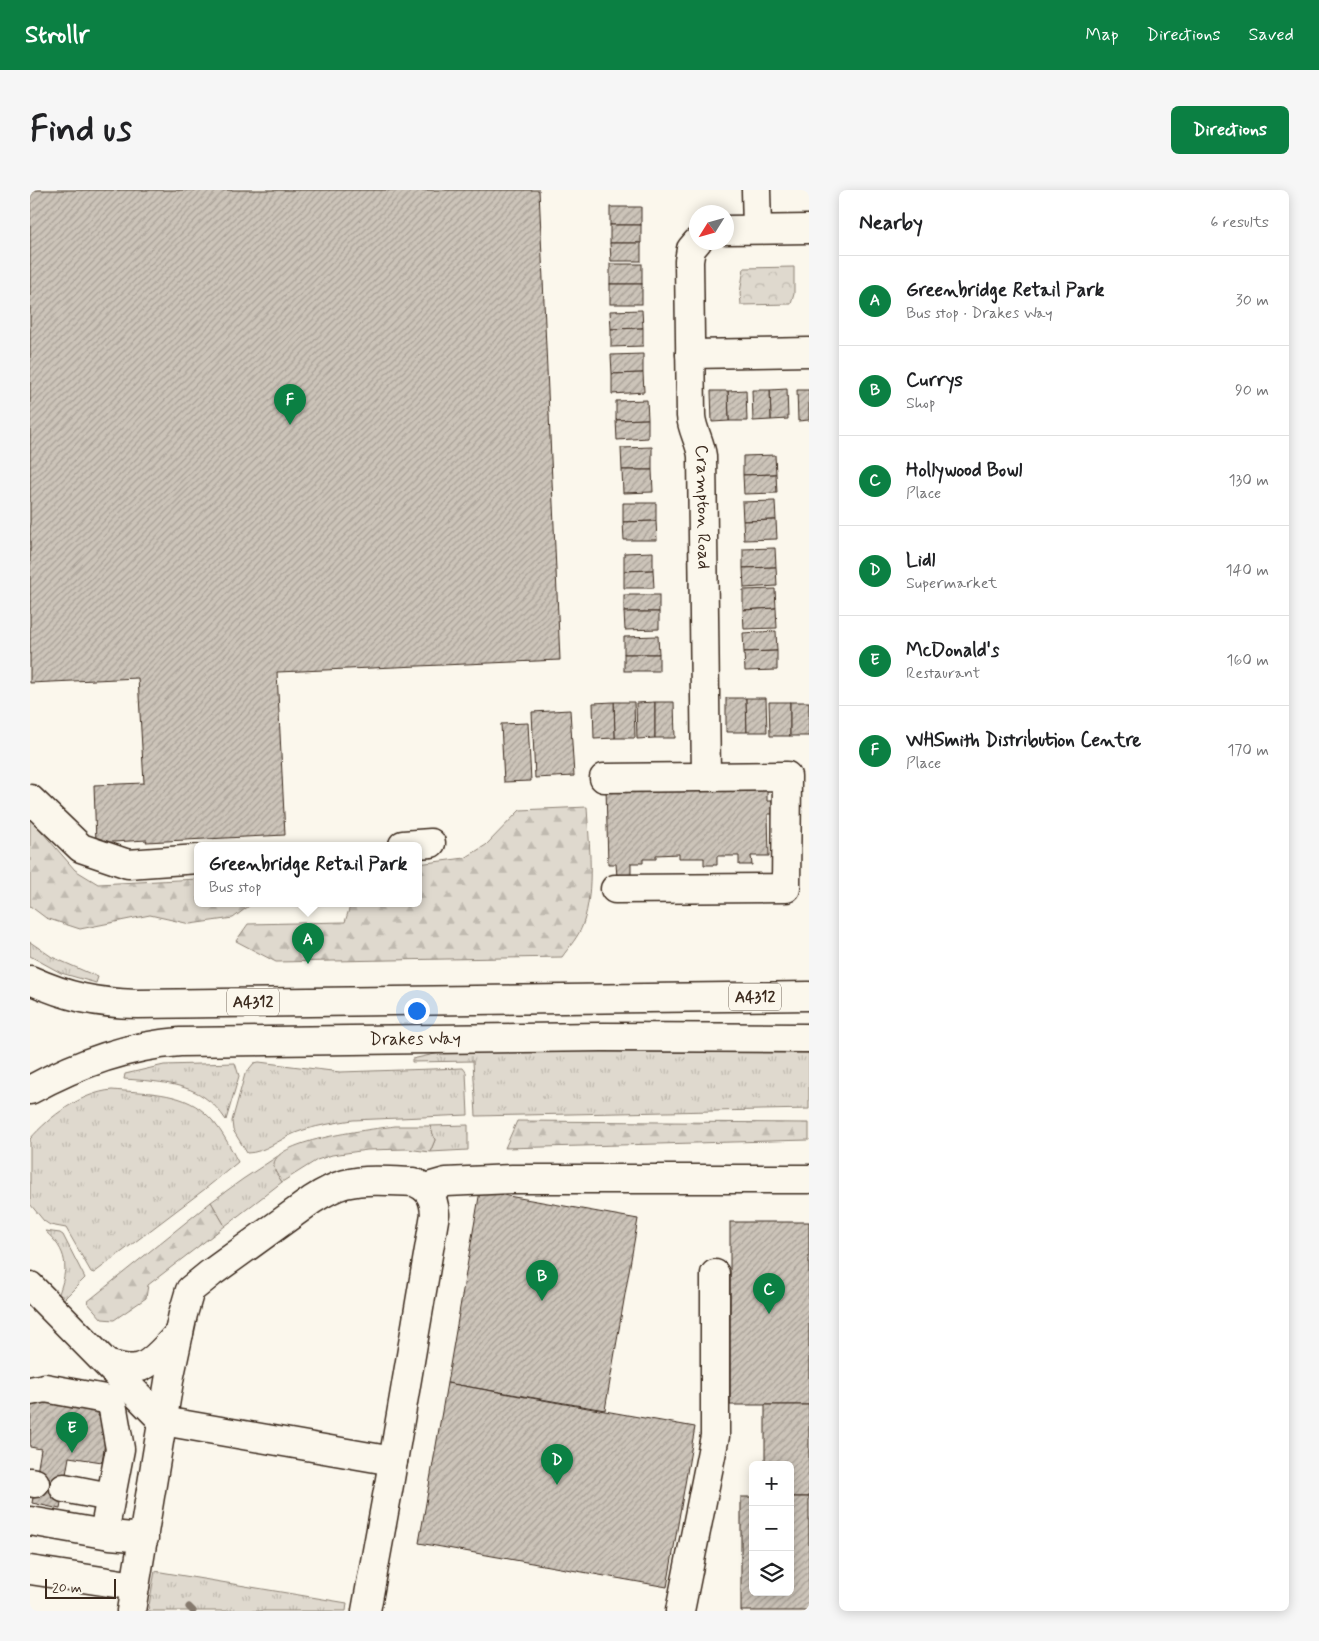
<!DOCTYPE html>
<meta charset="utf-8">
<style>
:root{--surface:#fff;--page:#f6f6f6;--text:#202124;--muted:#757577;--line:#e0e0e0;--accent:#0b8043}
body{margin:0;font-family:Mynerve,sans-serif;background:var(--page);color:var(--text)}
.controls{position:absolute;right:15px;bottom:15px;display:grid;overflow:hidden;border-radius:8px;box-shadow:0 2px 12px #0003}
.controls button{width:45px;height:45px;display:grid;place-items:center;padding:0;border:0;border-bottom:1px solid var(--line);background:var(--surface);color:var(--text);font:25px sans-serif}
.compass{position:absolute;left:659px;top:15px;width:45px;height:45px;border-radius:50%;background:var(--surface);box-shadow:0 2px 12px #0003;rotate:233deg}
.scale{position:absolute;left:15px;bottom:12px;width:71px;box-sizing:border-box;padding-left:5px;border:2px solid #3b2a1e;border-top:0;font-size:14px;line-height:18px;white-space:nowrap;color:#3b2a1e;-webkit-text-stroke:4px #fbf7ec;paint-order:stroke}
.you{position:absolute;left:386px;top:820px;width:18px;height:18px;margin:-12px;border:4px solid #fff;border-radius:50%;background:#1a73e8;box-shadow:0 0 0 8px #1a73e833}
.badge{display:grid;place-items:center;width:32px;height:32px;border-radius:50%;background:var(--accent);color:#fff;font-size:16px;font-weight:700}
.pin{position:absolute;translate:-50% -41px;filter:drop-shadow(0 1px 2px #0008)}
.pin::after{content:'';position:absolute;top:26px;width:18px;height:15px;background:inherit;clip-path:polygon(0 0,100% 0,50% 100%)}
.popup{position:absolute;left:164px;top:652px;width:228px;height:65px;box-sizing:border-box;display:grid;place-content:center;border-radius:8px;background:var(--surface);filter:drop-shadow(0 1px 4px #0005);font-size:16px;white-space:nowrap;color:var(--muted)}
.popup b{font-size:19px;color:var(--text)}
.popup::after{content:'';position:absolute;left:50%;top:100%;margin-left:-10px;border:10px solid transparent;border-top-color:var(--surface)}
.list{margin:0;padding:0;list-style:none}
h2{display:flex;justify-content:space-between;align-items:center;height:65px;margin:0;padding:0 20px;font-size:21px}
h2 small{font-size:16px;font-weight:400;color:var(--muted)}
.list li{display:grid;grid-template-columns:32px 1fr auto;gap:15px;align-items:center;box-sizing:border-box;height:90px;padding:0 20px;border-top:1px solid var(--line)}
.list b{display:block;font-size:19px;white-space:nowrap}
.list p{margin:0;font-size:16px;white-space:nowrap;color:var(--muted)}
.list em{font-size:16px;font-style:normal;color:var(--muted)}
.icon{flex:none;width:28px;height:28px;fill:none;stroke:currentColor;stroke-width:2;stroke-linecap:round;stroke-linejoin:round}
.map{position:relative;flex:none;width:779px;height:1421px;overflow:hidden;border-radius:8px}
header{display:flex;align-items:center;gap:30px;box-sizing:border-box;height:70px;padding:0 25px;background:var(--accent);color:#fff}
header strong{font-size:24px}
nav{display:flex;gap:28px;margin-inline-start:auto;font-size:18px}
.intro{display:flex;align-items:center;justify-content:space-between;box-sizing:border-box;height:120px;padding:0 30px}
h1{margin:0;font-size:35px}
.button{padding:12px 22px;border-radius:8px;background:var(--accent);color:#fff;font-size:18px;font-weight:700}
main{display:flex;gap:30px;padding:0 30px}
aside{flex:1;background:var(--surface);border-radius:8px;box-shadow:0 2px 12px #0003}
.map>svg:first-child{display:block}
.grass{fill:url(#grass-tufts);stroke:#8d8276}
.forest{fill:url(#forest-firs);stroke:#8d8276}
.park{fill:url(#park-crowns);stroke:#8d8276}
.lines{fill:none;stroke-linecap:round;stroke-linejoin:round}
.stream{stroke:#85796d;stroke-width:7}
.building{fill:url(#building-hatch);stroke:#3b2a1e}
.minor-casing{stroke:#3b2a1e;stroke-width:31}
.major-casing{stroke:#3b2a1e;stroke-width:31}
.minor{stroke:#fbf7ec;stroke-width:28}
.major{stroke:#fbf7ec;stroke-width:28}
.labels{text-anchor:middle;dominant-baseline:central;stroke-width:4.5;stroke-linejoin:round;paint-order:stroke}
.shield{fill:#fbf7ec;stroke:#75685c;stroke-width:1}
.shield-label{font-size:16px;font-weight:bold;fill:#3b2a1e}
.street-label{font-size:18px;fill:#3b2a1e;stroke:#fbf7ec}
</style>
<header>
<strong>Strollr</strong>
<nav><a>Map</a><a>Directions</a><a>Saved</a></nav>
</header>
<div class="intro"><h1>Find us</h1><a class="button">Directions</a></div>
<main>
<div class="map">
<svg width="779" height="1421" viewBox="0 0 779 1421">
<defs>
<pattern id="grass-tufts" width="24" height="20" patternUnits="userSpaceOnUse" patternTransform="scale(1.25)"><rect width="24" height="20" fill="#dfd9ce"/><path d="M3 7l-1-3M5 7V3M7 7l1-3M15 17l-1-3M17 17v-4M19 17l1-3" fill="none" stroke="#c0bab0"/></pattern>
<pattern id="forest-firs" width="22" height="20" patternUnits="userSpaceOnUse" patternTransform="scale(1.25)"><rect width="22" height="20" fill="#dfd9ce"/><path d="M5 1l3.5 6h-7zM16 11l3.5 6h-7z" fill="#c0bab0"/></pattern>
<pattern id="park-crowns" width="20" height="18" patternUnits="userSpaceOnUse" patternTransform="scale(1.25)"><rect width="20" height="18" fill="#dfd9ce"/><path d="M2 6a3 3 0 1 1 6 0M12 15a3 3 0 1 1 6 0" fill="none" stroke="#c0bab0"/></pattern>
<pattern id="building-hatch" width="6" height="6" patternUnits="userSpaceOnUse" patternTransform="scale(1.25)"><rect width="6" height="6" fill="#ccc4b9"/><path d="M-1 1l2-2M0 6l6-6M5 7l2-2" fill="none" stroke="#a79f96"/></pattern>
</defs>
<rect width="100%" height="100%" fill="#fbf7ec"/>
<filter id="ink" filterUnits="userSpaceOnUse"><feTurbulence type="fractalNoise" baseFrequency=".02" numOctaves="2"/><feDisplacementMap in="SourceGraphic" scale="10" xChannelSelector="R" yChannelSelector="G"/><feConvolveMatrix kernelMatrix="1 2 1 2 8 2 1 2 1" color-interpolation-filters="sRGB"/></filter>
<g filter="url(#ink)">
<!-- grass -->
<g class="grass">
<polygon points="0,752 22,767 68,787 66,793 31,783 0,766"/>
<polygon points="419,861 779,863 779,919 446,926 443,871 382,872 382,869"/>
<path d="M 229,872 L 310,882 L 433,878 L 436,882 L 438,925 L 323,930 C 304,933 283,936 265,943 C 250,949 234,963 217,963 L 203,940 L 202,931 L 215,884 L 224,873 Z"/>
<path d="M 205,873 L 209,886 L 196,930 C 190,921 183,913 174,907 C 152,892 120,891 94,889 L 95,884 L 134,875 Z"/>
<path d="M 82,900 C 113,903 151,901 175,923 C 190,936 199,955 208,972 L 175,999 L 64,1083 L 61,1082 L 36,1038 L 20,1035 L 14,1031 L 0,1014 L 0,949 C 20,926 51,903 82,900 Z"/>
<polygon points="438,935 438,960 400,962 405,950 400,936"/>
<polygon points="251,964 246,969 245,981 252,992 195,1036 181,1012 213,989"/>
<path d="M 15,1041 L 30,1043 L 33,1045 L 55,1088 L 32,1111 L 28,1106 C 39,1078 38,1061 15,1041 Z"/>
<polygon points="125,1381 317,1413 316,1421 118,1421"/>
</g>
<!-- forest -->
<g class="forest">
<path d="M 557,617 C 559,654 565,699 553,734 C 549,746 539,757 532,767 L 246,772 L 206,751 L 218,734 L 315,732 L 321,713 L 388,713 L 388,674 L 435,668 L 456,655 L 490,620 Z"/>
<polygon points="0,628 45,680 68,694 168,689 168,713 223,713 203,728 160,734 120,725 50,739 16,728 0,716"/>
<polygon points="487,931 779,933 779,950 475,958"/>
<path d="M 365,936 L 400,936 L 405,950 L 400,962 L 377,959 L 337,960 L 302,965 L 287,970 L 252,992 C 249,987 243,980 244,974 C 246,949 345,939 365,936 Z"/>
<polygon points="181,1012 195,1036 118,1095 116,1108 84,1130 72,1129 57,1112"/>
</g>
<!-- park -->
<polygon class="park" points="764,77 764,104 761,114 711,115 710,103 714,78"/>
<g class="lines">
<!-- stream -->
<polyline class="stream" points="159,1417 163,1421"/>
</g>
<!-- building -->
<g class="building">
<polygon points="0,0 509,0 530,470 247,482 255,645 116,652 117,650 66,653 64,595 114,593 108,488 0,493"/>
<rect x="580" y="17" width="31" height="18"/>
<rect x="580" y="35" width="31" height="18"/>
<polygon points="580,53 611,53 611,71 581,71"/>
<rect x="580" y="74" width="32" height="20"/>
<rect x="580" y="94" width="32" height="20"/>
<polygon points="612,120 613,138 581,139 580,121"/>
<polygon points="613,138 613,156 581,157 581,139"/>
<polygon points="613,164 613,183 582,184 581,165"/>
<polygon points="613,183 614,202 582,204 582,184"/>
<polygon points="757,199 758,229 741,230 740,200"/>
<polygon points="716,200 717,231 699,231 698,201"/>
<polygon points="722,200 740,200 741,230 723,231"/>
<polygon points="767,200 779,200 779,230 768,231"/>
<polygon points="681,201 698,201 699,231 682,232"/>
<polygon points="617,210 618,229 586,230 586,211"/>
<polygon points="618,229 618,248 587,250 586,230"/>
<polygon points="622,257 622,280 592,280 591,258"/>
<polygon points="745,265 746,284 713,285 713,266"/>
<polygon points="592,280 622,280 623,302 593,303"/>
<polygon points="746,284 747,303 714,304 713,285"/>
<polygon points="745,311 746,330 713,331 712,312"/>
<polygon points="593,313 626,313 626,331 593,332"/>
<polygon points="746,330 747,349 714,350 713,331"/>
<polygon points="626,331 627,350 594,350 593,332"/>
<polygon points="745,358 746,377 713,378 713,359"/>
<polygon points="623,362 623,380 594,381 594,363"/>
<polygon points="746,377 747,396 714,398 713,378"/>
<polygon points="623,380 624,398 594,398 594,381"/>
<polygon points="745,399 746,418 713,420 713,400"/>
<rect x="594" y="405" width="35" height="17"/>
<polygon points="746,418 747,438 714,439 713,420"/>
<polygon points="594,422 629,422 629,439 595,440"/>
<polygon points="746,441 747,461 714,462 713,443"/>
<polygon points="628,446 629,464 594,464 594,447"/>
<polygon points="747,461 747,480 715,481 714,462"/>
<rect x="594" y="464" width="35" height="17"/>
<polygon points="696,508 716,508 717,542 696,542"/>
<polygon points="716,508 736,508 737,542 717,542"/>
<polygon points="584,512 604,512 605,548 585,548"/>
<polygon points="584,512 585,548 564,549 563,513"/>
<polygon points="625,512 625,548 607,549 606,513"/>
<polygon points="625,512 644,512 645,548 625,548"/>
<polygon points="739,512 760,512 760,546 740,546"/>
<rect x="760" y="512" width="19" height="34"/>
<polygon points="540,520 544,586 505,588 502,522"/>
<polygon points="498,533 501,591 474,592 471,534"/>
<polygon points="737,596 737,611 745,611 745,624 738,624 739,666 721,666 722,675 709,675 709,666 687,666 687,675 674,675 674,668 649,668 649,664 626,665 626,669 613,669 613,673 601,673 601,687 587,687 586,674 578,674 576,598"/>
<polygon points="450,1001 608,1029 575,1220 417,1193"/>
<rect x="700" y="1032" width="79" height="183"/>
<polygon points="417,1193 665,1237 637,1397 389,1353"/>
<polygon points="1,1205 70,1217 68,1226 72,1227 71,1232 78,1233 72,1272 39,1267 30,1319 2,1313 11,1259 0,1257"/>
<polygon points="735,1215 779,1215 779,1307 760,1307 760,1275 735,1275"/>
<polygon points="711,1307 723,1307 723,1402 760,1402 760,1307 779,1307 779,1421 711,1421"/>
</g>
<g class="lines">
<defs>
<g id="minor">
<polyline points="726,0 727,38"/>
<polyline points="696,40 779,39"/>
<path id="s1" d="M 667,52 L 661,59 L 659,71 L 661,226 C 662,240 670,251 672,266 L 676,586"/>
<polyline points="660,164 779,162"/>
<polyline points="574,588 757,586 756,698 585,699"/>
<polyline points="0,609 51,658 98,674 168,669"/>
<polyline points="373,655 401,653"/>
<polyline points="395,998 416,992 482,989 779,989"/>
<polyline points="0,1096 133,1231 363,1271"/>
<path d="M 80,1175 C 88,1177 98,1180 107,1178 C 121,1176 139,1154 149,1143"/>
<polyline points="0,1201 15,1198 75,1209 80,1213 83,1219 90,1259 74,1343"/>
<polyline points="0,1292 5,1293"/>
<polyline points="34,1298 80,1307"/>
<polyline points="0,1331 80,1345 114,1348"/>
<polyline points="0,1380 105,1396"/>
<path d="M 101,1421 L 140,1185 L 153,1124 L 160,1100 L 181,1083 L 282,1010 C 293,1003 303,997 315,994 C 336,989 361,991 383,992 C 399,997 404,1008 405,1024 L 359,1295 L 336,1421"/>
<polyline points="650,1421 685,1246 685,1084"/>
</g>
<g id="major">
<path d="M 0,790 C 38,807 66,813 107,814 L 779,806"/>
<path id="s2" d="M 0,900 C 47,874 96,856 150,852 L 572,847 L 779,848"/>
</g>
</defs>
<!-- minor casing -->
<use href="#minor" class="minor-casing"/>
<!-- major casing -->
<use href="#major" class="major-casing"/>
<!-- minor -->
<use href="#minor" class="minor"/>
<!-- major -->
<use href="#major" class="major"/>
</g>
</g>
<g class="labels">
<!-- shield labels -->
<g class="shield">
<rect x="699" y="793.5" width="52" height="27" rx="4"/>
<rect x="197" y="798.5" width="52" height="27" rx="4"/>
</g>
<g class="shield-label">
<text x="725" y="807">A4312</text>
<text x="223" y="812">A4312</text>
</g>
<!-- street labels -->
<g class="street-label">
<text stroke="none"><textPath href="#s1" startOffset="269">Crampton Road</textPath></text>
<text stroke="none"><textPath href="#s2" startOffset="394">Drakes Way</textPath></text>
</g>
</g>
</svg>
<div class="controls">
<button>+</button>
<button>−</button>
<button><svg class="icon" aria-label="layers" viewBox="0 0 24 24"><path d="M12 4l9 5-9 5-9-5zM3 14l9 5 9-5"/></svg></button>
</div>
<svg class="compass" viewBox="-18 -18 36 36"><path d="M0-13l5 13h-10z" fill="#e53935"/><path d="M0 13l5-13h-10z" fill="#757577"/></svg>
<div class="scale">20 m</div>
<div class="you"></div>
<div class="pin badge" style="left:278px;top:774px">A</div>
<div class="popup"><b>Greenbridge Retail Park</b>Bus stop</div>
<div class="pin badge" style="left:512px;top:1111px">B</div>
<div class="pin badge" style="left:739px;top:1124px">C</div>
<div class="pin badge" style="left:527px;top:1295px">D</div>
<div class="pin badge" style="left:42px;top:1263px">E</div>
<div class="pin badge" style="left:260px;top:235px">F</div>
</div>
<aside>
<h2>Nearby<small>6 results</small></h2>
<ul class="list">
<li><span class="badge">A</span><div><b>Greenbridge Retail Park</b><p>Bus stop · Drakes Way</p></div><em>30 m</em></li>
<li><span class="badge">B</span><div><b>Currys</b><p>Shop</p></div><em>90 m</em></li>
<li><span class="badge">C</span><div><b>Hollywood Bowl</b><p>Place</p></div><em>130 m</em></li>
<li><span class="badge">D</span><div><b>Lidl</b><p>Supermarket</p></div><em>140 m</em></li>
<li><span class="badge">E</span><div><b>McDonald's</b><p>Restaurant</p></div><em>160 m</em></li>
<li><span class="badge">F</span><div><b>WHSmith Distribution Centre</b><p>Place</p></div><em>170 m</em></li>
</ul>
</aside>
</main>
